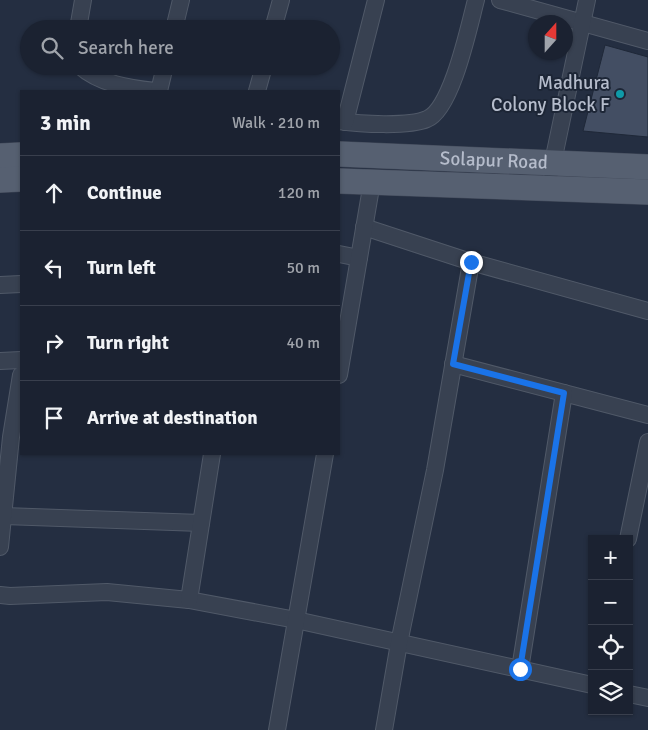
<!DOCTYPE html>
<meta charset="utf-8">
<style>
:root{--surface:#1b2231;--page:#282f3d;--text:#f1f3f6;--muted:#a0a4ab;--line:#393f4d}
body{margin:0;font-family:Signika,sans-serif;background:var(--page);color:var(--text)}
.controls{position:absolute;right:15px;bottom:15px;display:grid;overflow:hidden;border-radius:0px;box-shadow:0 1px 4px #0004}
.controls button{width:45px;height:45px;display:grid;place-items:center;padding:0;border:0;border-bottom:1px solid var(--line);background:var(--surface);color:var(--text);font:25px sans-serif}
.compass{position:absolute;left:528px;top:15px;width:45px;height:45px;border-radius:50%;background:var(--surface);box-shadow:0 1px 4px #0004;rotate:21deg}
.stop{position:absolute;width:15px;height:15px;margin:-11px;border:4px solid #1a73e8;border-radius:50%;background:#fff}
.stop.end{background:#1a73e8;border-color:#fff;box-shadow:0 1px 5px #0008}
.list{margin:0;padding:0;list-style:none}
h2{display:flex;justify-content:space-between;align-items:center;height:65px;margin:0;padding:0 20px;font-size:21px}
h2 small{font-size:16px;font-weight:400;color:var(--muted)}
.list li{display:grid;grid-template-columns:32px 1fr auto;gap:15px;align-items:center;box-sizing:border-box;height:75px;padding:0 20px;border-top:1px solid var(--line)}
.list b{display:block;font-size:19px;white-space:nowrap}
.list em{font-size:16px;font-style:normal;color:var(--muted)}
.icon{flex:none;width:28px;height:28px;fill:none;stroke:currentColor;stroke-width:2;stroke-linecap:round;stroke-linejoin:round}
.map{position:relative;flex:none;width:648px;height:730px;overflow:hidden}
.search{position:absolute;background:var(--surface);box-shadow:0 1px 4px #0004;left:20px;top:20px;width:320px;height:55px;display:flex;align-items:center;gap:12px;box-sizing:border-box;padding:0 18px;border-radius:28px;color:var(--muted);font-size:19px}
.panel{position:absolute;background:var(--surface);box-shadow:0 1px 4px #0004;left:20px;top:90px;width:320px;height:365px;border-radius:0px}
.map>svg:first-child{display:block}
.building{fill:#434e63;stroke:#1f2838}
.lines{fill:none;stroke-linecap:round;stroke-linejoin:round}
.minor-casing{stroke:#505968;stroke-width:18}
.primary-casing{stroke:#424a5a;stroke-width:26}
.minor{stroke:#384151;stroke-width:16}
.primary{stroke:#566071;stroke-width:25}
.route{stroke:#1a73e8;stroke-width:6}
.culture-dot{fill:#0f9aa8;stroke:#1d2636;stroke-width:2}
.labels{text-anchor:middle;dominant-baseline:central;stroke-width:4;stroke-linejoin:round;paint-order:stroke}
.poi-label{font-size:19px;fill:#b5bccb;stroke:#1d2636;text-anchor:end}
.street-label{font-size:19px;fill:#b5bccb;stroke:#1d2636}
</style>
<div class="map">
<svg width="648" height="730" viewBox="0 0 648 730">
<rect width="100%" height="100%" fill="#242e41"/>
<!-- building -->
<polygon class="building" points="605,45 648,57 648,137 583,131"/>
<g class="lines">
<defs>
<g id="minor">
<polyline points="500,0 648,41"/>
<polyline points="78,29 83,0"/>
<polyline points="174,29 181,0"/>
<polyline points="273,29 281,0"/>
<path d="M 80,66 C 100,84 129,88 155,91"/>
<polyline points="159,91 165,66"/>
<polyline points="257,91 264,66"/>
<path d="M 339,121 C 359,124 409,127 427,119 C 452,109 469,26 476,0"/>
<polyline points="345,122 376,0"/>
<polyline points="551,171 587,0"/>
<polyline points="364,227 471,262 648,311"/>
<polyline points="339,254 359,258"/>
<polyline points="0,285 21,284"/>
<polyline points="0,361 21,360"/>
<polyline points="453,364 648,415"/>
<polyline points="339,375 372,182"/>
<polyline points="4,516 201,523"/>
<polyline points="628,539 648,442"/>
<polyline points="0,547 11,437 21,375"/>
<polyline points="0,595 10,596 107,592 189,600 296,620 592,685"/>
<polyline points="189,600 212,454"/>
<polyline points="520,669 564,393"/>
<polyline points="629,694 648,698"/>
<polyline points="277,730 325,454"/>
<polyline points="384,730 399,643 435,470 471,262"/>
</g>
<g id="primary">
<path id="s1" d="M 339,154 L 648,167"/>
<polyline points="0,156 21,155"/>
<polyline points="0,180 21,179"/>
<polyline points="339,181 648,192"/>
</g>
</defs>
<!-- minor casing -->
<use href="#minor" class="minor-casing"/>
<!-- primary casing -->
<use href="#primary" class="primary-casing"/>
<!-- minor -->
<use href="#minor" class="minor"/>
<!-- primary -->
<use href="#primary" class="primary"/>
</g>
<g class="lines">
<!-- route -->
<polyline class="route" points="471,262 453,364 564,393 520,669"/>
</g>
<!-- markers -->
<circle class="culture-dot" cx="620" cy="94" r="5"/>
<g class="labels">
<!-- poi labels -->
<g class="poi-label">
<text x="610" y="83">Madhura<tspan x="610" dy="22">Colony Block F</tspan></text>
</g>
<!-- street labels -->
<g class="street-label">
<text stroke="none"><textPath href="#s1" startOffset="155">Solapur Road</textPath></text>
</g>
</g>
</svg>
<div class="controls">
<button>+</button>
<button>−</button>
<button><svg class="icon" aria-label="locate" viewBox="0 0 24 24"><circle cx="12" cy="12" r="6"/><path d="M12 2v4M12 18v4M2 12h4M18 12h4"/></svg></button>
<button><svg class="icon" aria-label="layers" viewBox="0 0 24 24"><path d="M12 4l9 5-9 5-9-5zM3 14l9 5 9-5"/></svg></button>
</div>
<svg class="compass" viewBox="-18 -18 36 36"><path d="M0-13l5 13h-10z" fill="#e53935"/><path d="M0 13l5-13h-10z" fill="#a0a4ab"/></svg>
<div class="stop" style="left:520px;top:669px"></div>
<div class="stop end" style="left:471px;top:262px"></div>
<div class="search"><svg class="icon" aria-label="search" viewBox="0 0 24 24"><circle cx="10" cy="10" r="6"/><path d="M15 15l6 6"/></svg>Search here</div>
<section class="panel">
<h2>3 min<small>Walk · 210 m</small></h2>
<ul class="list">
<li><svg class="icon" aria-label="ahead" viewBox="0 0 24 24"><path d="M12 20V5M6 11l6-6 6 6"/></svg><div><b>Continue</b></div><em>120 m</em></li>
<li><svg class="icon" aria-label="left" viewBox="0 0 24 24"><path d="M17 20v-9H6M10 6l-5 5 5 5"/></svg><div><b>Turn left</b></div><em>50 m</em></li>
<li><svg class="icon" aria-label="right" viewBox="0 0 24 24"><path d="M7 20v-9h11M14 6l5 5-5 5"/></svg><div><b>Turn right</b></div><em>40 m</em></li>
<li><svg class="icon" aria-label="arrive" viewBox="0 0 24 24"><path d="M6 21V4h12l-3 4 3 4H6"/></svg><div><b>Arrive at destination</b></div></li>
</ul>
</section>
</div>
